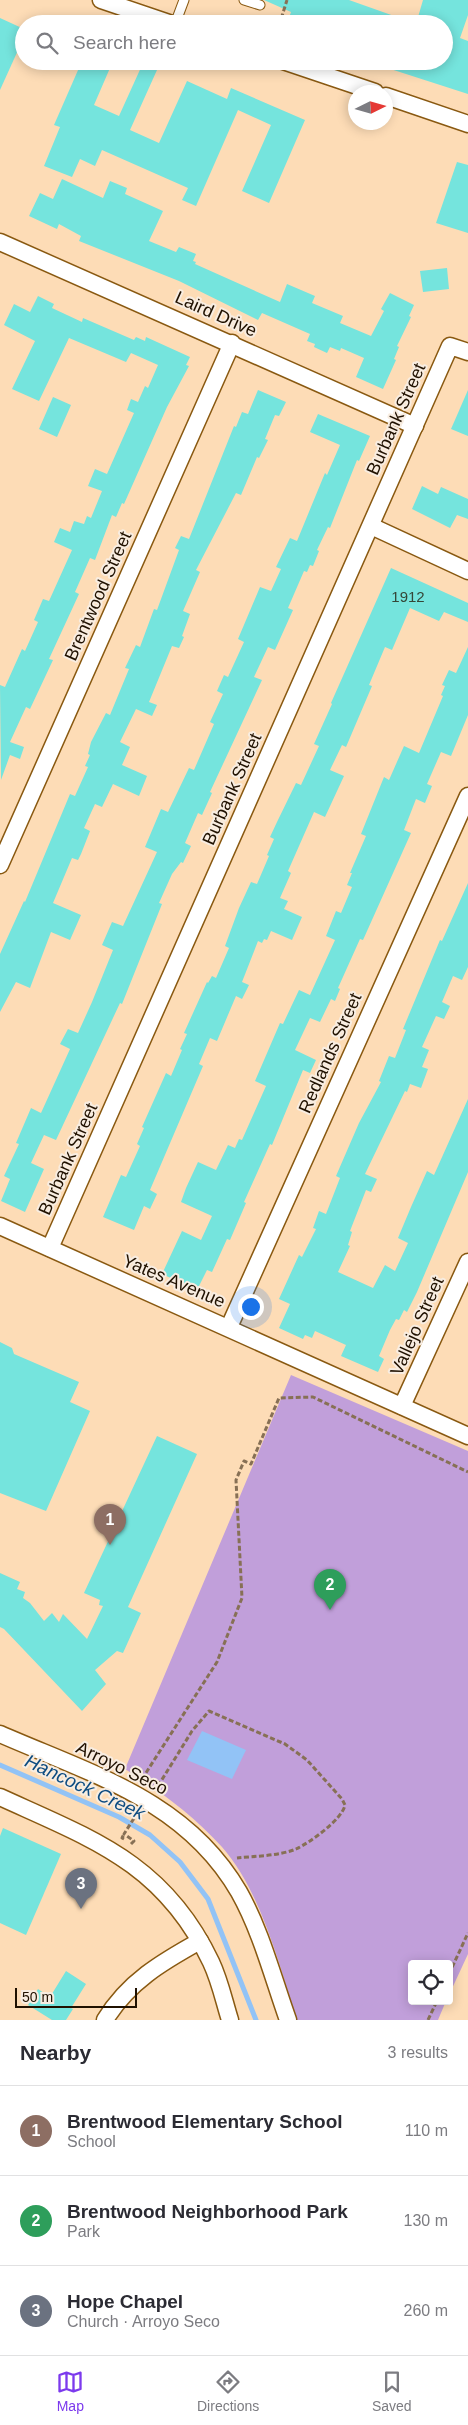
<!DOCTYPE html>
<meta charset="utf-8">
<style>
:root{--surface:#fff;--page:#f2f2f3;--text:#2b2b33;--muted:#7c7c81;--line:#e1e1e2;--accent:#7c3aed}
body{margin:0;font-family:Helvetica,sans-serif;background:var(--page);color:var(--text)}
.controls{position:absolute;right:15px;bottom:15px;display:grid;overflow:hidden;border-radius:5px;box-shadow:0 2px 12px #0003}
.controls button{width:45px;height:45px;display:grid;place-items:center;padding:0;border:0;border-bottom:1px solid var(--line);background:var(--surface);color:var(--text);font:25px sans-serif}
.compass{position:absolute;left:348px;top:85px;width:45px;height:45px;border-radius:50%;background:var(--surface);box-shadow:0 2px 12px #0003;rotate:85deg}
.scale{position:absolute;left:15px;bottom:12px;width:122px;box-sizing:border-box;padding-left:5px;border:2px solid #201100;border-top:0;font-size:14px;line-height:18px;white-space:nowrap;color:#201100;-webkit-text-stroke:4px #f8ede1;paint-order:stroke}
.you{position:absolute;left:250px;top:1306px;width:18px;height:18px;margin:-12px;border:4px solid #fff;border-radius:50%;background:#1a73e8;box-shadow:0 0 0 8px #1a73e833}
.badge{display:grid;place-items:center;width:32px;height:32px;border-radius:50%;background:var(--accent);color:#fff;font-size:16px;font-weight:700}
.pin{position:absolute;translate:-50% -41px;filter:drop-shadow(0 1px 2px #0008)}
.pin::after{content:'';position:absolute;top:26px;width:18px;height:15px;background:inherit;clip-path:polygon(0 0,100% 0,50% 100%)}
.list{margin:0;padding:0;list-style:none}
h2{display:flex;justify-content:space-between;align-items:center;height:65px;margin:0;padding:0 20px;font-size:21px}
h2 small{font-size:16px;font-weight:400;color:var(--muted)}
.list li{display:grid;grid-template-columns:32px 1fr auto;gap:15px;align-items:center;box-sizing:border-box;height:90px;padding:0 20px;border-top:1px solid var(--line)}
.list b{display:block;font-size:19px;white-space:nowrap}
.list p{margin:0;font-size:16px;white-space:nowrap;color:var(--muted)}
.list em{font-size:16px;font-style:normal;color:var(--muted)}
.icon{flex:none;width:28px;height:28px;fill:none;stroke:currentColor;stroke-width:2;stroke-linecap:round;stroke-linejoin:round}
.map{position:relative;flex:none;width:468px;height:2020px;overflow:hidden}
.search{position:absolute;background:var(--surface);box-shadow:0 2px 12px #0003;left:15px;right:15px;top:15px;height:55px;display:flex;align-items:center;gap:12px;box-sizing:border-box;padding:0 18px;border-radius:28px;color:var(--muted);font-size:19px}
.sheet{height:335px;background:var(--surface)}
nav{display:flex;justify-content:space-around;align-items:center;box-sizing:border-box;height:70px;border-top:1px solid var(--line);background:var(--surface);font-size:14px;color:var(--muted)}
nav a{display:grid;justify-items:center;gap:2px}
nav .on{color:var(--accent)}
.map>svg:first-child{display:block}
.green{fill:#c19fda}
.water{fill:#92c3f6}
.lines{fill:none;stroke-linecap:round;stroke-linejoin:round}
.stream{stroke:#92c3f6;stroke-width:5}
.building{fill:#75e4dd}
.lane-casing{stroke:#895911;stroke-width:11}
.street-casing{stroke:#895911;stroke-width:19}
.path{stroke:#877055;stroke-width:3;stroke-dasharray:5 2.5;stroke-linecap:butt}
.lane{stroke:#fff;stroke-width:9}
.street{stroke:#fff;stroke-width:16}
.labels{text-anchor:middle;dominant-baseline:central;stroke-width:4;stroke-linejoin:round;paint-order:stroke}
.number-label{font-size:15px;fill:#354637}
.street-label{font-size:18px;fill:#201100;stroke:#f8ede1}
.water-label{font-size:19px;font-style:italic;fill:#0e4c81;stroke:#f8ede1}
</style>
<div class="map">
<svg width="468" height="2020" viewBox="0 0 468 2020">
<rect width="100%" height="100%" fill="#fddcb6"/>
<!-- green -->
<path class="green" d="M 291,1375 L 468,1451 L 468,1954 L 449,1995 L 449,1964 L 412,1964 L 412,2001 L 446,2001 L 438,2020 L 297,2020 C 279,1965 261,1891 222,1847 C 194,1816 160,1791 125,1769 Z"/>
<!-- water -->
<polygon class="water" points="202,1731 246,1750 232,1779 187,1760"/>
<g class="lines">
<!-- stream -->
<polyline class="stream" points="0,1765 119,1817 150,1835 180,1862 208,1899 256,2020"/>
</g>
<!-- building -->
<g class="building">
<polygon points="264,0 349,0 411,22 411,24 287,24 291,12"/>
<polygon points="423,0 468,0 468,15 460,38 468,41 468,94 375,64 376,61 444,61 444,24 416,24"/>
<polygon points="0,18 24,29 24,37 0,90"/>
<polygon points="82,61 113,61 94,105 119,116 143,63 157,70 130,130 159,143 187,81 227,99 231,88 305,120 269,203 242,191 271,125 238,110 196,206 182,200 188,188 102,150 95,166 80,159 72,177 44,166 60,127 54,125"/>
<polygon points="457,162 468,165 468,233 436,223"/>
<polygon points="62,179 103,198 110,181 127,188 125,194 163,211 149,241 176,252 179,247 196,254 193,261 196,262 195,264 280,302 287,284 315,296 312,303 343,316 340,323 371,336 384,311 381,309 390,293 414,305 409,316 411,317 397,346 399,347 394,359 396,360 383,389 356,377 364,358 341,348 340,351 330,347 327,353 314,347 315,344 307,341 310,334 262,313 258,320 179,281 79,241 81,236 59,224 57,229 29,216 40,193 53,199"/>
<polygon points="447,268 449,289 423,292 420,271"/>
<polygon points="38,296 54,304 52,308 82,322 83,318 134,340 136,337 145,341 146,337 190,357 186,365 189,366 167,407 124,504 122,503 116,517 112,515 95,560 90,558 75,592 79,594 49,659 53,660 30,709 26,707 10,742 24,747 20,759 10,755 1,780 0,685 5,687 22,649 25,651 38,622 34,620 43,599 49,601 72,550 54,542 60,528 70,532 74,521 84,524 87,516 91,518 102,491 88,486 95,469 107,474 134,413 127,410 131,399 138,402 145,386 148,388 158,365 131,353 126,362 69,338 39,401 12,389 35,341 4,325 14,304 30,312"/>
<polygon points="258,390 286,402 279,416 275,415 265,439 268,440 259,458 257,457 241,495 236,493 196,570 200,572 183,611 190,614 182,636 184,637 179,648 172,646 149,702 157,705 152,716 136,709 120,742 130,747 122,765 147,776 139,796 113,784 102,807 95,804 84,828 90,831 81,854 78,860 72,858 53,903 81,915 70,940 51,932 30,988 16,982 0,1012 0,954 24,901 25,902 70,794 75,796 88,767 85,766 90,755 88,754 91,742 106,713 110,715 129,669 125,668 136,645 140,647 154,609 157,610 179,550 175,548 181,536 189,539 234,426 236,427 242,412 248,414"/>
<polygon points="468,390 468,436 451,429"/>
<polygon points="53,397 71,405 57,437 39,429"/>
<polygon points="318,414 370,436 359,461 357,460 330,528 328,527 317,550 319,551 313,566 310,565 307,572 304,571 288,608 293,610 275,650 268,647 254,677 262,680 210,792 212,793 202,815 198,813 185,843 191,846 183,863 181,862 172,874 159,903 162,904 122,1004 120,1003 56,1140 44,1135 31,1163 44,1169 25,1212 1,1201 10,1179 4,1176 19,1144 16,1143 31,1108 41,1113 70,1049 60,1044 68,1029 78,1033 92,1002 113,950 102,945 112,922 123,926 157,852 145,847 161,809 168,812 189,768 194,770 214,724 210,722 223,694 217,691 224,675 228,677 244,642 238,639 260,587 271,591 281,569 276,567 290,538 297,541 325,473 327,475 340,445 310,432"/>
<polygon points="422,486 438,494 441,487 468,499 468,519 457,515 450,528 412,509"/>
<polygon points="391,568 468,603 468,622 444,612 439,621 410,608 392,650 385,647 369,685 372,686 346,747 342,745 330,770 344,776 325,817 314,812 288,871 291,873 280,898 288,901 284,909 302,917 292,940 271,931 267,940 264,939 262,943 258,941 242,982 249,985 242,999 236,996 217,1041 210,1038 199,1064 203,1066 150,1190 157,1194 150,1209 144,1206 134,1230 103,1217 121,1175 126,1177 140,1146 137,1144 144,1128 142,1127 166,1073 171,1076 182,1050 180,1049 187,1034 184,1033 207,982 208,983 212,976 216,978 229,948 225,946 239,908 251,882 257,884 269,856 267,855 274,839 270,837 277,822 296,783 301,785 319,746 314,744 332,704 331,703"/>
<polygon points="468,647 468,715 451,756 441,752 427,784 432,786 425,803 416,799 404,830 411,833 363,940 360,939 338,988 340,989 335,1001 331,999 320,1022 310,1018 295,1050 316,1060 310,1073 303,1070 272,1145 270,1144 244,1202 246,1203 230,1240 227,1239 212,1272 207,1270 197,1290 162,1274 182,1231 201,1240 212,1216 181,1202 186,1188 198,1162 216,1170 228,1145 235,1148 239,1139 242,1140 266,1086 255,1081 280,1023 283,1024 299,990 310,995 335,940 326,936 336,911 341,913 352,887 347,885 352,873 350,873 366,836 361,834 384,777 389,780 404,746 419,753 443,696 441,695 445,686 442,685 449,670 456,673"/>
<polygon points="468,883 468,967 462,980 453,976 442,1002 450,1006 444,1019 436,1016 422,1047 429,1050 422,1067 428,1069 421,1088 410,1084 407,1092 405,1091 365,1174 377,1179 371,1192 366,1190 350,1231 352,1232 348,1245 350,1246 338,1272 373,1288 385,1265 395,1271 408,1243 398,1238 411,1207 427,1171 434,1175 468,1099 468,1172 417,1292 407,1312 404,1310 399,1320 396,1319 390,1330 379,1356 384,1359 378,1372 341,1356 346,1345 315,1331 312,1338 305,1335 303,1339 279,1328 290,1304 279,1299 299,1255 302,1257 316,1229 313,1228 319,1211 326,1214 340,1178 336,1176 359,1123 381,1082 379,1081 389,1056 395,1058 406,1030 403,1029 440,940 442,941"/>
<polygon points="0,1342 12,1348 14,1354 79,1382 70,1402 90,1411 46,1511 0,1493"/>
<polygon points="157,1436 197,1454 128,1607 141,1613 123,1653 117,1651 95,1670 106,1684 82,1711 4,1629 0,1627 0,1573 20,1582 17,1589 25,1592 23,1598 30,1603 44,1621 52,1613 59,1622 63,1614 87,1639 103,1606 99,1605 100,1600 84,1593"/>
<polygon points="3,1828 61,1854 26,1935 0,1923 0,1836"/>
<polygon points="66,1971 86,1984 71,2008 73,2009 66,2020 52,2020 28,2005 38,1989 50,1997"/>
</g>
<g class="lines">
<defs>
<g id="lane">
<polyline points="244,0 260,5"/>
<polyline points="175,24 184,0"/>
</g>
<g id="street">
<polyline points="101,0 172,24"/>
<polyline points="283,61 375,92"/>
<polyline points="386,96 468,124"/>
<polyline points="0,242 415,426"/>
<polyline points="371,526 468,571"/>
<polyline points="0,865 232,343"/>
<polyline points="0,1226 468,1436"/>
<polyline points="50,1248 450,346 468,352"/>
<polyline points="229,1327 468,796"/>
<polyline points="402,1406 468,1262"/>
<path d="M 0,1734 C 91,1774 186,1800 239,1892 C 261,1931 273,1978 288,2020"/>
<path d="M 0,1797 C 92,1839 164,1863 211,1962 C 220,1981 224,2001 230,2020"/>
<path d="M 105,2020 C 128,1982 162,1962 200,1941"/>
</g>
</defs>
<!-- lane casing -->
<use href="#lane" class="lane-casing"/>
<!-- street casing -->
<use href="#street" class="street-casing"/>
<!-- path -->
<g class="path">
<polyline points="276,24 282,16 287,0"/>
<polyline points="142,1779 217,1662 242,1598 236,1480 244,1461 251,1464 279,1398 313,1397 468,1472"/>
<path d="M 158,1786 L 192,1731 L 209,1711 L 285,1744 L 307,1760 L 342,1799 L 345,1805 C 342,1820 309,1843 296,1849 C 279,1856 255,1856 237,1858"/>
<polyline points="124,1839 122,1838 124,1834"/>
<polyline points="131,1844 134,1841 124,1834 138,1812"/>
<polyline points="449,1974 468,1933"/>
<polyline points="428,2020 437,2001"/>
</g>
<!-- lane -->
<use href="#lane" class="lane"/>
<!-- street -->
<use href="#street" class="street"/>
</g>
<g class="labels">
<!-- number labels -->
<g class="number-label">
<text x="408" y="596">1912</text>
</g>
<!-- street labels -->
<g class="street-label">
<text transform="translate(216 314) rotate(24)">Laird Drive</text>
<text transform="translate(396 419) rotate(-66)">Burbank Street</text>
<text transform="translate(98 596) rotate(-66)">Brentwood Street</text>
<text transform="translate(232 789) rotate(-66)">Burbank Street</text>
<text transform="translate(330 1053) rotate(-66)">Redlands Street</text>
<text transform="translate(68 1159) rotate(-66)">Burbank Street</text>
<text transform="translate(174 1281) rotate(23)">Yates Avenue</text>
<text transform="translate(417 1326) rotate(-66)">Vallejo Street</text>
<text transform="translate(122 1768) rotate(26)">Arroyo Seco</text>
</g>
<!-- water labels -->
<g class="water-label">
<text transform="translate(85 1787) rotate(25)">Hancock Creek</text>
</g>
</g>
</svg>
<div class="controls">
<button><svg class="icon" aria-label="locate" viewBox="0 0 24 24"><circle cx="12" cy="12" r="6"/><path d="M12 2v4M12 18v4M2 12h4M18 12h4"/></svg></button>
</div>
<svg class="compass" viewBox="-18 -18 36 36"><path d="M0-13l5 13h-10z" fill="#e53935"/><path d="M0 13l5-13h-10z" fill="#7c7c81"/></svg>
<div class="scale">50 m</div>
<div class="you"></div>
<div class="pin badge" style="left:110px;top:1545px;background:#8d6e63">1</div>
<div class="pin badge" style="left:330px;top:1610px;background:#2e9e5b">2</div>
<div class="pin badge" style="left:81px;top:1909px;background:#6b7280">3</div>
<div class="search"><svg class="icon" aria-label="search" viewBox="0 0 24 24"><circle cx="10" cy="10" r="6"/><path d="M15 15l6 6"/></svg>Search here</div>
</div>
<section class="sheet">
<h2>Nearby<small>3 results</small></h2>
<ul class="list">
<li><span class="badge" style="background:#8d6e63">1</span><div><b>Brentwood Elementary School</b><p>School</p></div><em>110 m</em></li>
<li><span class="badge" style="background:#2e9e5b">2</span><div><b>Brentwood Neighborhood Park</b><p>Park</p></div><em>130 m</em></li>
<li><span class="badge" style="background:#6b7280">3</span><div><b>Hope Chapel</b><p>Church · Arroyo Seco</p></div><em>260 m</em></li>
</ul>
</section>
<nav>
<a class="on"><svg class="icon" aria-label="map" viewBox="0 0 24 24"><path d="M3 6l6-2 6 2 6-2v14l-6 2-6-2-6 2zM9 4v14M15 6v14"/></svg>Map</a>
<a><svg class="icon" aria-label="directions" viewBox="0 0 24 24"><path d="M12 3l9 9-9 9-9-9zM9 14v-3h6M13 9l2 2-2 2"/></svg>Directions</a>
<a><svg class="icon" aria-label="saved" viewBox="0 0 24 24"><path d="M7 4h10v16l-5-4-5 4z"/></svg>Saved</a>
</nav>
